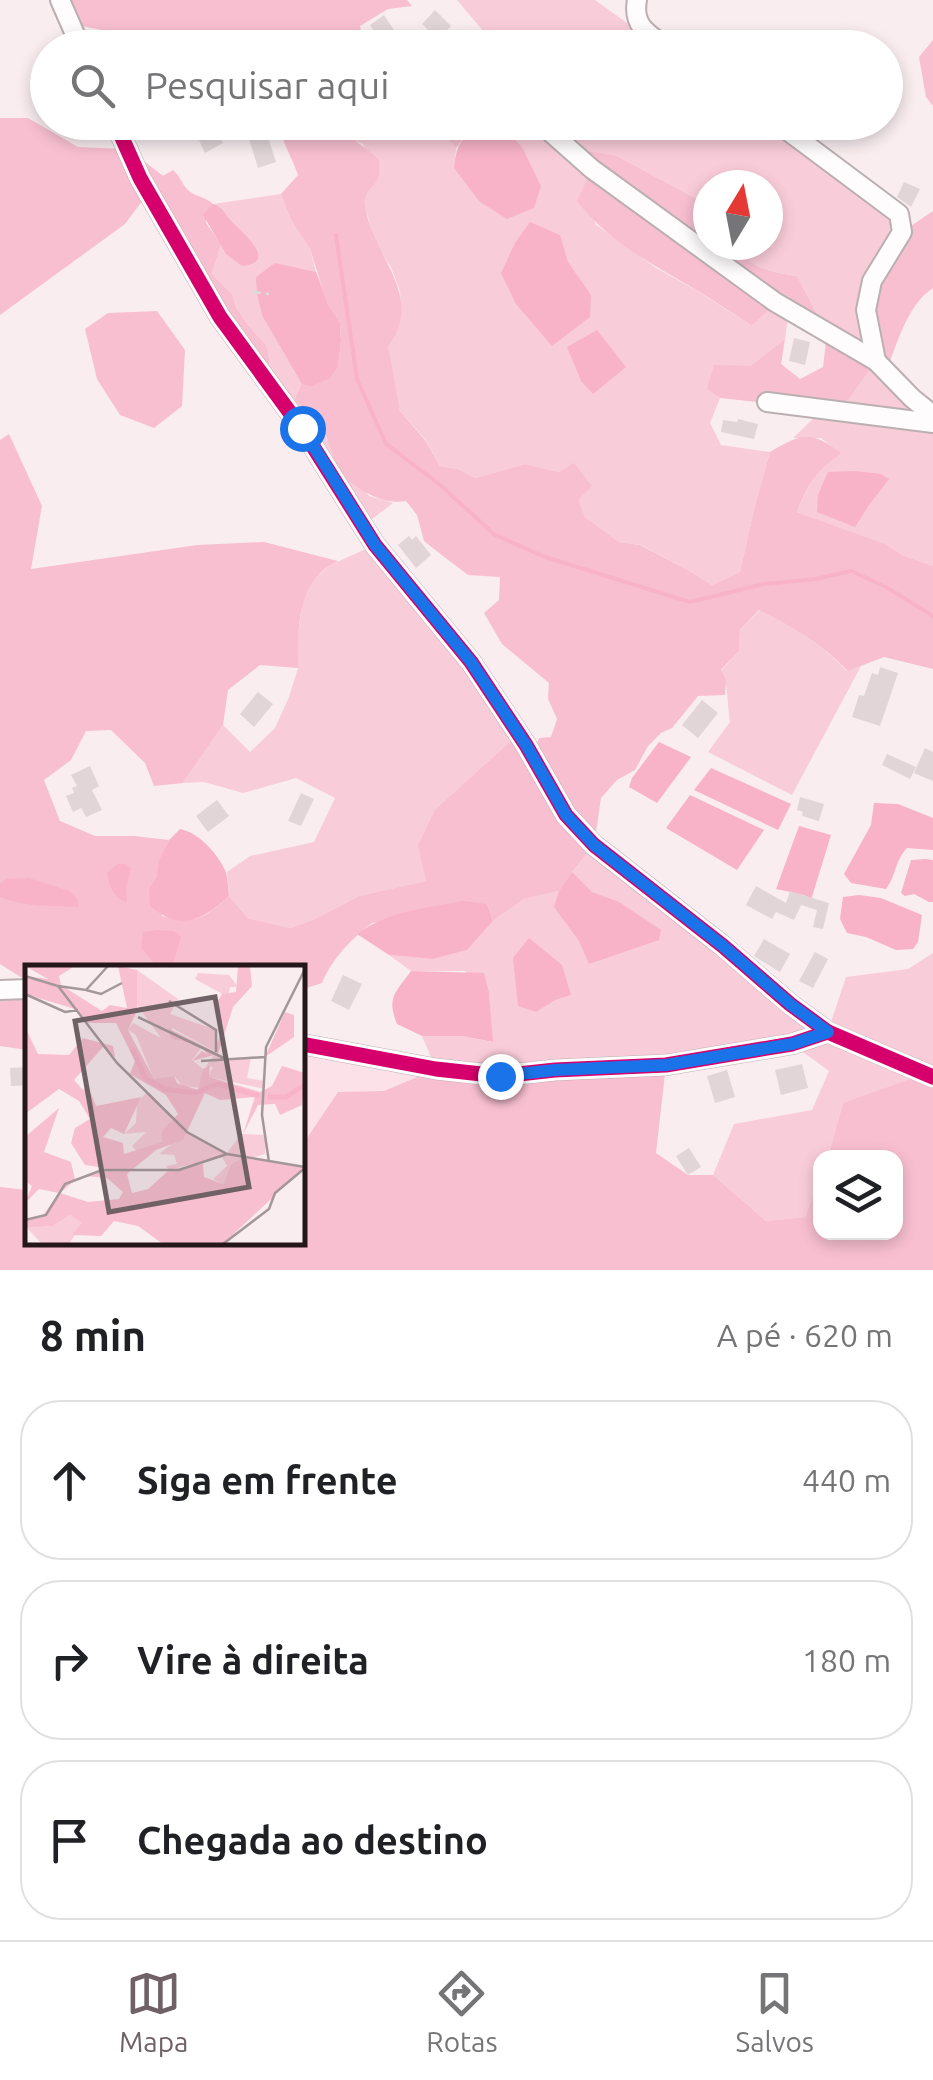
<!DOCTYPE html>
<html lang="pt">
<meta charset="utf-8">
<style>
:root{--surface:#fff;--page:#f2f2f2;--text:#202124;--muted:#757577;--line:#e0e0e0;--accent:#6f6165}
body{margin:0;font-family:Ubuntu,sans-serif;background:var(--page);color:var(--text)}
.controls{position:absolute;right:30px;bottom:30px;display:grid;overflow:hidden;border-radius:20px;box-shadow:0 5px 15px #0003}
.controls button{width:90px;height:90px;display:grid;place-items:center;padding:0;border:0;border-bottom:2px solid var(--line);background:var(--surface);color:var(--text);font:50px sans-serif}
.compass{position:absolute;left:693px;top:170px;width:90px;height:90px;border-radius:50%;background:var(--surface);box-shadow:0 5px 15px #0003;rotate:10deg}
.stop{position:absolute;width:30px;height:30px;margin:-22px;border:8px solid #1a73e8;border-radius:50%;background:#fff}
.stop.end{background:#1a73e8;border-color:#fff;box-shadow:0 2px 10px #0008}
.list{margin:0;padding:0;list-style:none}
h2{display:flex;justify-content:space-between;align-items:center;height:130px;margin:0;padding:0 40px;font-size:42px}
h2 small{font-size:32px;font-weight:400;color:var(--muted)}
.list li{display:grid;grid-template-columns:65px 1fr auto;gap:30px;align-items:center;box-sizing:border-box;height:160px;margin:0 20px 20px;padding:0 20px;border:2px solid var(--line);border-radius:40px}
.list b{display:block;font-size:38px;white-space:nowrap}
.list em{font-size:32px;font-style:normal;color:var(--muted)}
.icon{flex:none;width:55px;height:55px;fill:none;stroke:currentColor;stroke-width:2;stroke-linecap:round;stroke-linejoin:round}
.map{position:relative;flex:none;width:933px;height:1270px;overflow:hidden}
.search{position:absolute;background:var(--surface);box-shadow:0 5px 15px #0003;left:30px;right:30px;top:30px;height:110px;display:flex;align-items:center;gap:25px;box-sizing:border-box;padding:0 35px;border-radius:55px;color:var(--muted);font-size:38px}
.sheet{height:670px;background:var(--surface)}
nav{display:flex;justify-content:space-around;align-items:center;box-sizing:border-box;height:140px;border-top:2px solid var(--line);background:var(--surface);font-size:28px;color:var(--muted)}
nav a{display:grid;justify-items:center;gap:5px}
nav .on{color:var(--accent)}
.map>svg:first-child{display:block}
.built{fill:#fce1e9}
.green{fill:#f9ccd9}
.forest{fill:#f8bfd1}
.water{fill:#f8b3c9}
.lines{fill:none;stroke-linecap:round;stroke-linejoin:round}
.stream{stroke:#f8b3c9;stroke-width:4}
.building{fill:#e1d5d8}
.minor-casing{stroke:#bbafb2;stroke-width:22}
.path{stroke:#dfdbdc;stroke-width:2.5;stroke-dasharray:10 5;stroke-linecap:butt}
.minor{stroke:#fefcfd;stroke-width:18}
.cycleway-casing{stroke:#fff;stroke-width:21}
.cycleway{stroke:#d6006c;stroke-width:15}
.route{stroke:#1a73e8;stroke-width:12}
.inset-river{fill:none;stroke:#f8b3c9;stroke-width:5}
.inset-road{fill:none;stroke:#a4979a;stroke-width:2.5}
.view{fill:#6f6165;fill-opacity:0.15;stroke:#6f6165;stroke-width:5}
.inset-edge{fill:none;stroke:#24161a;stroke-width:5}
</style>
<div class="map">
<svg width="933" height="1270" viewBox="0 0 933 1270">
<rect width="100%" height="100%" fill="#f9edf0"/>
<!-- built -->
<polygon class="built" points="303,1044 436,1069 384,1091 338,1092 303,1144"/>
<!-- green -->
<g class="green">
<polygon points="457,0 595,0 634,28 623,47 483,47 490,39"/>
<path d="M 695,122 L 740,139 L 795,135 L 899,214 L 876,361 L 933,415 L 933,566 L 902,555 L 884,544 L 797,512 C 808,484 816,472 840,453 L 821,438 L 793,438 L 823,409 L 827,333 L 797,276 C 772,272 749,269 736,245 L 768,245 L 768,185 L 708,185 L 708,205 L 617,156 L 589,152 L 592,169 L 595,224 L 656,268 L 696,290 L 752,326 L 775,302 L 789,311 L 785,339 L 750,366 L 707,388 L 720,398 L 710,423 L 721,445 L 770,452 L 755,505 L 740,572 L 712,585 L 688,570 L 641,545 L 619,542 L 585,517 L 577,500 L 559,472 L 525,464 L 475,478 L 458,469 L 440,466 L 425,439 L 400,411 L 392,374 L 388,346 L 401,306 L 400,291 L 391,267 L 375,242 L 365,207 L 365,195 L 379,176 L 363,144 L 346,137 L 335,123 L 433,123 L 456,148 L 454,168 L 522,147 L 501,123 Z"/>
<polygon points="281,194 291,220 310,249 316,272 340,323 294,401 311,411 333,449 369,496 393,503 363,526 268,383 266,345 247,324 236,307 232,294 212,274 221,244 208,213 213,204"/>
<polygon points="375,545 519,734 427,881 359,896 315,919 290,928 248,918 229,896 227,872 250,856 314,842 335,798 296,778 243,793 204,782 183,783 223,725 250,752 275,728 289,697 298,668 298,634 303,599 314,579 330,565"/>
<path d="M 760,610 C 794,627 820,643 847,671 L 861,666 L 792,795 L 708,752 L 730,722 C 727,705 729,685 721,671 L 739,651 L 740,630 Z"/>
<polygon points="594,845 828,1031 846,977 908,969 933,953 933,1077 843,1103 828,1157 820,1158 820,1178 805,1217 766,1221 713,1175 734,1124 812,1110 829,1071 792,1044 666,1065 436,1069 422,1036 462,1036 492,1042 489,993 465,971 411,971 389,955 433,959 467,950 493,921 524,899 559,891 572,872"/>
</g>
<!-- forest -->
<g class="forest">
<polygon points="60,0 407,0 412,6 388,9 360,26 365,47 254,48 249,43 245,47 217,48 184,40 153,40 71,24"/>
<polygon points="933,40 933,106 926,97 919,57"/>
<path d="M 0,118 L 28,118 L 78,147 L 127,149 L 134,166 L 145,162 L 163,176 L 173,170 C 180,176 181,182 187,189 C 194,197 205,196 213,204 L 208,213 L 206,223 L 221,244 L 212,274 L 232,294 L 236,307 L 247,324 L 266,345 L 269,359 L 268,383 L 148,193 L 125,224 L 0,315 Z"/>
<path d="M 279,123 L 335,123 C 348,138 364,145 379,160 C 379,165 380,171 379,176 C 375,188 364,190 365,204 C 370,254 427,296 388,346 L 400,411 L 425,440 L 440,466 L 458,469 L 475,478 L 525,464 L 559,472 L 574,463 L 592,486 L 578,500 L 585,517 L 619,542 L 640,545 L 688,570 L 712,585 L 740,572 L 755,505 L 770,452 C 802,433 811,430 841,453 C 816,472 808,483 797,512 L 885,544 L 902,555 L 933,566 L 933,669 L 884,657 L 848,671 C 820,643 794,627 759,610 L 740,630 L 739,651 L 721,670 L 726,680 L 725,695 L 698,696 L 672,728 L 661,733 L 648,746 L 635,770 L 617,780 L 601,798 L 594,845 L 572,872 L 559,891 L 524,899 L 493,921 L 487,904 L 372,923 C 352,938 331,960 322,983 L 303,989 L 302,968 L 28,968 L 27,981 L 0,964 L 0,440 L 9,434 L 42,506 L 31,569 L 197,545 L 264,542 L 338,561 C 296,580 298,628 298,668 L 260,665 L 228,690 L 223,725 L 183,783 L 154,786 L 145,763 L 111,730 L 86,731 L 71,760 L 44,780 L 60,821 L 95,836 L 134,836 L 169,840 C 155,870 158,885 162,916 C 196,924 204,919 229,896 L 248,918 L 290,928 L 315,919 L 359,896 L 426,881 L 418,845 L 435,810 L 519,734 L 535,749 L 539,738 L 551,737 L 557,719 L 548,699 L 549,683 L 502,644 L 484,613 L 499,600 L 500,577 L 468,575 L 443,556 L 424,541 L 417,515 L 406,501 C 379,506 358,487 336,472 C 332,441 321,417 294,401 L 302,384 L 310,387 L 338,366 L 341,341 L 340,323 L 328,305 L 310,249 L 291,220 L 281,194 L 298,175 C 292,157 281,141 279,123 Z"/>
<polygon points="433,123 496,123 468,133 456,148"/>
<polygon points="695,123 776,123 795,135 740,139"/>
<path d="M 588,151 L 617,156 L 708,205 L 708,245 L 736,245 C 749,269 772,272 797,276 L 827,333 L 874,361 L 866,310 L 902,232 L 933,211 L 933,288 C 907,305 897,344 886,372 L 875,362 L 848,400 L 823,409 L 720,398 L 707,389 L 714,365 L 750,366 L 785,339 L 781,364 L 800,379 L 823,367 L 827,333 L 775,303 L 752,326 C 734,314 716,302 698,291 C 654,265 609,243 577,201 L 592,169 Z"/>
<polygon points="157,311 185,350 182,406 154,428 120,415 97,379 85,329 108,313"/>
<polygon points="27,989 27,1050 0,1046 0,990"/>
<polygon points="666,1065 656,1153 688,1175 713,1175 766,1221 805,1217 820,1178 820,1232 896,1232 896,1158 828,1157 843,1103 925,1074 933,1077 933,1270 0,1270 0,1187 27,1190 28,1242 302,1242 303,1144 338,1092 384,1091 436,1069"/>
</g>
<!-- water -->
<g class="water">
<path d="M 496,123 L 501,123 L 522,147 L 541,186 L 534,208 L 507,219 L 479,201 L 454,168 C 457,135 468,133 496,123 Z"/>
<path d="M 213,204 C 224,208 224,213 231,221 C 241,231 280,263 242,266 L 226,254 L 203,215 Z"/>
<polygon points="530,222 560,235 568,262 591,295 590,317 552,346 516,304 501,273 515,243"/>
<path d="M 275,263 L 316,272 L 328,305 L 340,323 L 341,341 L 338,366 L 330,378 L 310,387 L 302,384 L 263,317 C 259,304 256,291 256,277 Z"/>
<polygon points="597,330 626,367 593,394 581,381 567,347"/>
<polygon points="855,471 881,474 889,479 869,505 855,527 817,512 818,495 828,472"/>
<polygon points="659,742 691,757 657,803 629,787 632,778"/>
<polygon points="711,768 791,804 778,830 694,790"/>
<polygon points="690,795 764,830 737,870 666,828"/>
<path d="M 874,803 L 898,804 L 933,818 L 933,850 L 907,848 C 894,862 897,874 886,889 L 851,883 L 844,874 L 871,825 Z"/>
<polygon points="799,826 831,835 811,900 804,895 776,889"/>
<path d="M 180,829 C 198,832 217,853 225,870 C 228,877 228,888 229,896 C 203,920 181,932 150,906 L 149,889 L 157,877 L 159,861 L 169,840 Z"/>
<polygon points="926,859 933,860 933,902 929,902 914,894 905,896 901,893 911,860"/>
<path d="M 117,864 L 126,864 L 131,869 L 126,888 L 127,902 C 112,897 110,887 107,873 Z"/>
<polygon points="572,872 592,892 619,902 661,930 659,940 589,964 579,941 554,907 559,891"/>
<path d="M 29,878 L 69,891 L 78,900 L 78,907 C 49,905 28,908 0,897 L 0,884 L 6,879 Z"/>
<polygon points="859,895 881,898 922,915 918,942 913,949 896,950 866,937 847,933 840,919 843,897"/>
<path d="M 463,901 L 487,904 L 493,921 L 467,950 L 433,959 L 389,955 L 357,934 C 388,911 426,908 463,901 Z"/>
<polygon points="158,930 174,931 181,937 172,967 157,967 141,947 143,932"/>
<polygon points="529,938 562,965 571,995 555,1000 536,1012 518,1006 513,958"/>
<path d="M 411,971 L 484,973 L 489,993 L 493,1042 L 462,1036 L 422,1036 L 397,1024 C 386,997 396,992 411,971 Z"/>
</g>
<g class="lines">
<!-- stream -->
<polyline class="stream" points="336,235 357,379 386,444 439,484 495,535 545,557 690,602 764,584 816,579 851,571 886,587 933,616"/>
</g>
<!-- building -->
<g class="building">
<polygon points="435,10 451,26 438,40 422,24"/>
<polygon points="384,15 394,30 380,40 370,25"/>
<polygon points="202,122 220,122 224,129 218,132 223,143 205,153 195,132 204,128"/>
<polygon points="244,122 263,122 276,162 258,168"/>
<polygon points="904,182 920,189 911,207 897,197"/>
<polygon points="794,338 810,342 805,365 789,361"/>
<polygon points="738,419 758,424 754,439 721,432 723,420 737,422"/>
<polygon points="409,536 412,540 416,536 431,555 416,568 398,545"/>
<polygon points="880,667 898,673 880,726 852,717 859,695 864,696 872,673 878,675"/>
<polygon points="258,692 273,704 254,727 240,714"/>
<polygon points="702,700 718,713 698,738 682,725"/>
<polygon points="925,748 933,752 933,781 914,773"/>
<polygon points="887,754 916,767 910,779 882,765"/>
<polygon points="90,766 99,786 92,790 102,810 86,817 81,808 73,812 66,796 74,793 72,788 77,786 71,775"/>
<polygon points="301,793 314,799 301,826 288,821"/>
<polygon points="800,797 824,804 819,821 802,816 803,812 797,810"/>
<polygon points="217,800 229,816 208,832 196,816"/>
<polygon points="756,886 786,903 790,891 829,903 823,929 813,927 817,910 801,905 794,920 776,912 772,919 746,905"/>
<polygon points="764,939 790,954 780,972 754,956"/>
<polygon points="815,952 828,959 813,988 799,981"/>
<polygon points="343,975 362,984 349,1010 331,1001"/>
<polygon points="802,1064 808,1088 781,1095 775,1070"/>
<polygon points="28,1067 28,1085 11,1086 10,1068"/>
<polygon points="727,1070 735,1097 715,1103 707,1076"/>
<polygon points="689,1148 701,1167 688,1175 676,1156"/>
</g>
<g class="lines">
<defs>
<g id="minor">
<polyline points="60,0 81,48"/>
<path d="M 637,0 C 632,26 648,34 668,48"/>
<polyline points="410,42 423,48"/>
<polyline points="115,122 140,178 220,317 302,429 375,545 471,662 526,745 566,815 594,845 723,946 790,1004 828,1032 933,1077"/>
<polyline points="539,122 592,169 775,302 876,361 912,398 933,415"/>
<polyline points="776,122 899,214 902,232 872,281 866,310 876,361"/>
<polyline points="767,402 933,423"/>
<polyline points="0,990 28,989"/>
<polyline points="302,1044 436,1069 500,1076 555,1070 666,1065 792,1044 828,1032"/>
</g>
</defs>
<!-- minor casing -->
<use href="#minor" class="minor-casing"/>
<!-- path -->
<polyline class="path" points="251,292 269,294"/>
<!-- minor -->
<use href="#minor" class="minor"/>
<defs>
<g id="cycleway">
<polyline points="115,122 140,178 220,317 302,429 375,545 471,662 526,745 566,815 594,845 723,946 790,1004 828,1032 933,1077"/>
<polyline points="302,1044 436,1069 500,1076 555,1070 666,1065 792,1044 828,1032"/>
</g>
</defs>
<!-- cycleway casing -->
<use href="#cycleway" class="cycleway-casing"/>
<!-- cycleway -->
<use href="#cycleway" class="cycleway"/>
</g>
<g class="lines">
<!-- route -->
<polyline class="route" points="302,428 375,545 471,662 526,745 566,815 594,845 723,946 790,1004 828,1032 792,1044 666,1065 555,1070 500,1076"/>
</g>
<!-- overview -->
<g transform="translate(25 965)">
<rect width="280" height="280" fill="#f9edf0"/>
<path d="M 112,5 L 153,34 L 145,49 L 191,65 L 191,88 L 203,95 L 226,93 L 222,113 L 240,116 L 240,124 L 183,112 L 188,102 L 181,101 L 191,87 L 147,63 L 146,74 L 177,82 L 167,95 L 178,104 L 177,123 L 158,121 L 149,111 L 129,115 L 111,70 L 103,65 L 108,58 L 136,73 L 112,40 ZM 173,8 L 204,10 L 213,22 L 205,22 L 203,32 L 170,14 ZM 121,128 L 148,153 L 138,177 L 112,187 L 107,181 L 121,167 L 99,169 L 111,158 L 112,138 ZM 162,167 L 202,188 L 216,169 L 241,170 L 240,189 L 206,199 L 198,219 L 188,214 L 202,201 L 197,192 L 144,205 L 141,201 L 152,199 L 149,190 L 134,189 ZM 45,250 L 58,258 L 44,279 L 17,279 L 2,263 L 28,261 Z" fill="#f9ccd9"/>
<path d="M 0,1 L 50,1 L 34,11 L 36,20 L 77,46 L 85,40 L 102,43 L 93,1 L 112,5 L 112,46 L 103,65 L 129,114 L 149,111 L 152,118 L 173,125 L 178,104 L 185,100 L 184,112 L 235,127 L 247,121 L 257,101 L 280,108 L 277,140 L 255,150 L 250,139 L 233,140 L 218,169 L 230,132 L 195,135 L 180,128 L 158,175 L 131,185 L 102,209 L 107,228 L 123,224 L 144,205 L 178,199 L 179,212 L 198,219 L 206,199 L 218,193 L 280,202 L 198,279 L 138,279 L 113,261 L 89,256 L 76,271 L 47,270 L 57,258 L 45,250 L 28,261 L 0,263 L 0,255 L 17,252 L 34,228 L 14,224 L 0,238 L 7,221 L 0,216 L 0,172 L 34,143 L 19,187 L 46,197 L 50,215 L 35,228 L 63,237 L 94,234 L 98,227 L 82,213 L 60,211 L 81,203 L 60,200 L 46,178 L 50,163 L 65,154 L 54,136 L 34,124 L 0,149 L 0,62 L 13,89 L 44,90 L 58,73 L 88,81 L 90,92 L 78,82 L 49,115 L 58,125 L 63,121 L 71,141 L 116,132 L 99,169 L 86,163 L 78,172 L 98,178 L 99,189 L 137,177 L 137,166 L 153,149 L 141,130 L 105,109 L 110,96 L 91,58 L 62,58 L 53,45 L 0,29 L 0,11 L 23,14 ZM 213,1 L 225,1 L 227,21 L 208,42 L 193,89 L 167,96 L 177,86 L 183,90 L 175,81 L 146,74 L 143,63 L 190,87 L 198,59 L 190,40 L 197,29 L 211,27 ZM 260,47 L 269,50 L 269,72 L 240,92 Z" fill="#f8bfd1"/>
<path class="inset-river" d="M 107,83 L 120,113 L 139,124 L 170,128 L 193,119 L 234,131M 243,132 L 261,132 L 280,120"/>
<path class="inset-road" d="M 0,11 L 33,21 L 92,98 L 162,167 L 202,189 L 280,202M 33,21 L 61,25 L 83,1M 61,25 L 76,29 L 97,18M 0,29 L 40,47 L 53,45M 144,36 L 191,65 L 191,87M 113,52 L 203,95M 176,96 L 240,92M 244,197 L 237,150 L 241,82 L 280,4M 0,255 L 21,250 L 40,219 L 77,205 L 154,205 L 202,189M 198,279 L 244,244 L 250,228 L 280,203"/>
<path class="view" d="M 190,32 L 224,222 L 84,247 L 50,56 Z"/>
<rect width="280" height="280" class="inset-edge"/>
</g>
</svg>
<div class="controls">
<button><svg class="icon" aria-label="layers" viewBox="0 0 24 24"><path d="M12 4l9 5-9 5-9-5zM3 14l9 5 9-5"/></svg></button>
</div>
<svg class="compass" viewBox="-18 -18 36 36"><path d="M0-13l5 13h-10z" fill="#e53935"/><path d="M0 13l5-13h-10z" fill="#757577"/></svg>
<div class="stop" style="left:302px;top:428px"></div>
<div class="stop end" style="left:500px;top:1076px"></div>
<div class="search"><svg class="icon" aria-label="search" viewBox="0 0 24 24"><circle cx="10" cy="10" r="6"/><path d="M15 15l6 6"/></svg>Pesquisar aqui</div>
</div>
<section class="sheet">
<h2>8 min<small>A pé · 620 m</small></h2>
<ul class="list">
<li><svg class="icon" aria-label="ahead" viewBox="0 0 24 24"><path d="M12 20V5M6 11l6-6 6 6"/></svg><div><b>Siga em frente</b></div><em>440 m</em></li>
<li><svg class="icon" aria-label="right" viewBox="0 0 24 24"><path d="M7 20v-9h11M14 6l5 5-5 5"/></svg><div><b>Vire à direita</b></div><em>180 m</em></li>
<li><svg class="icon" aria-label="arrive" viewBox="0 0 24 24"><path d="M6 21V4h12l-3 4 3 4H6"/></svg><div><b>Chegada ao destino</b></div></li>
</ul>
</section>
<nav>
<a class="on"><svg class="icon" aria-label="map" viewBox="0 0 24 24"><path d="M3 6l6-2 6 2 6-2v14l-6 2-6-2-6 2zM9 4v14M15 6v14"/></svg>Mapa</a>
<a><svg class="icon" aria-label="directions" viewBox="0 0 24 24"><path d="M12 3l9 9-9 9-9-9zM9 14v-3h6M13 9l2 2-2 2"/></svg>Rotas</a>
<a><svg class="icon" aria-label="saved" viewBox="0 0 24 24"><path d="M7 4h10v16l-5-4-5 4z"/></svg>Salvos</a>
</nav>
